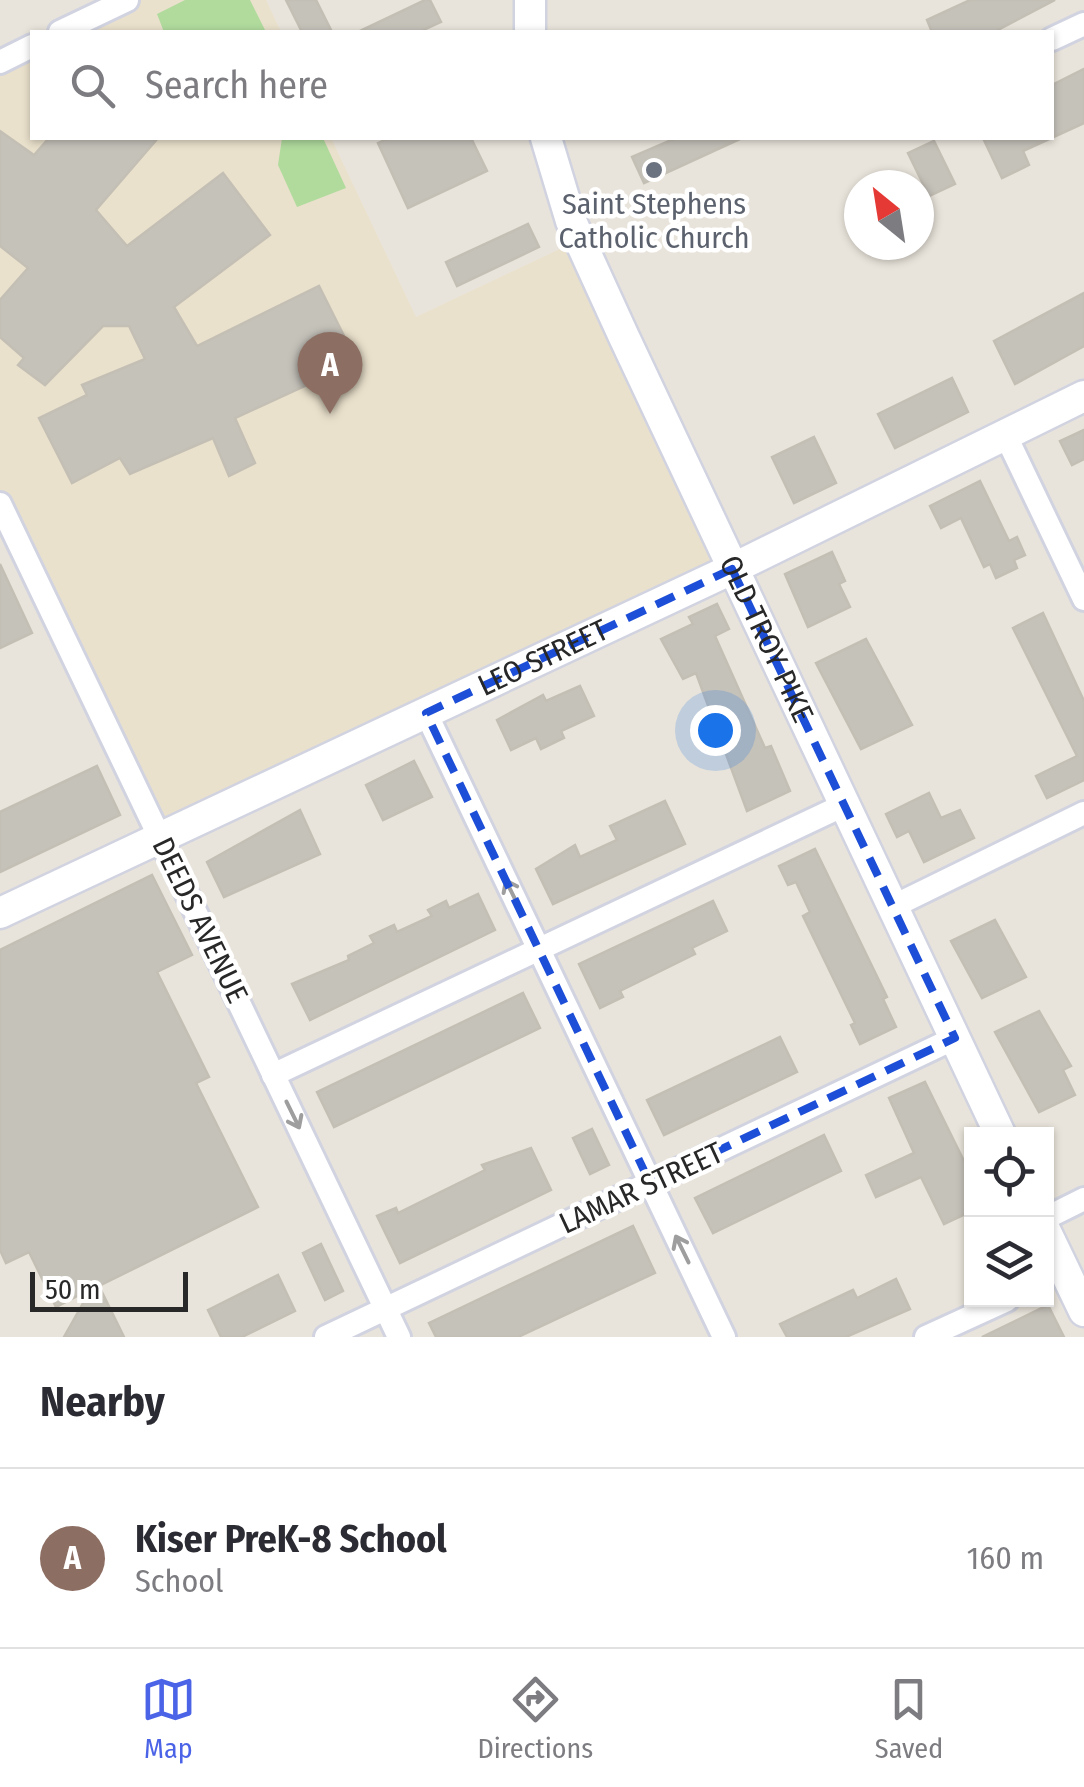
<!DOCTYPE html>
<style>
:root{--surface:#fff;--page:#f2f2f3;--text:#2b2b33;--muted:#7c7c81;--line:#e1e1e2;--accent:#4b63e7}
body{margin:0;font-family:"Fira Sans Condensed",sans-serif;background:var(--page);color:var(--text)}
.controls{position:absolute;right:30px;bottom:30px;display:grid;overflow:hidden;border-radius:0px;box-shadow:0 2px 8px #0004}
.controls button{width:90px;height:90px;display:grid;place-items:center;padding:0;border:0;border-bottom:2px solid var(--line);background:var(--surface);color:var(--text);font:50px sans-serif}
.compass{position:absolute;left:844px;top:170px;width:90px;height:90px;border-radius:50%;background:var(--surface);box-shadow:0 2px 8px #0004;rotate:330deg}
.scale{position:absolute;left:30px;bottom:25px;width:158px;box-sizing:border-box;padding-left:10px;border:5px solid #282828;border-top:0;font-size:28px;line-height:35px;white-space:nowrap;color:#282828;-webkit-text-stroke:8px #fff;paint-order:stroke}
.you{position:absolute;left:715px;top:730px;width:35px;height:35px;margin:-25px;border:8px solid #fff;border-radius:50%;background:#1a73e8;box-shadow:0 0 0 15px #1a73e833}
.badge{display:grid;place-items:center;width:65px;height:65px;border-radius:50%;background:var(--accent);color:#fff;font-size:32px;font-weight:700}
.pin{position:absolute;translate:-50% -82px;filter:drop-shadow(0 2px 5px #0008)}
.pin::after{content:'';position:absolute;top:52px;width:35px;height:30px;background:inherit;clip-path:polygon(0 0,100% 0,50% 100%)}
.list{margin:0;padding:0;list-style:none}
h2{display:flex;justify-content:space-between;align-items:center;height:130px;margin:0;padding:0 40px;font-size:42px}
h2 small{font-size:32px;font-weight:400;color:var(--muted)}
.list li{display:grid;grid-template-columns:65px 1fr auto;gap:30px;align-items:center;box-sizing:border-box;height:180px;padding:0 40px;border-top:2px solid var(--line)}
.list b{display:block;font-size:38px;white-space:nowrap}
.list p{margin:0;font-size:32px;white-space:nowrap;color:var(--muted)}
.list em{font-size:32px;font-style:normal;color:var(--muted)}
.icon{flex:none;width:55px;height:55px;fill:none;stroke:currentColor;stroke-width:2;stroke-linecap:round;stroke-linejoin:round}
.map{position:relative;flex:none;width:1084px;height:1337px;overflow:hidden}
.search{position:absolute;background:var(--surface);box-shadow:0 2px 8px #0004;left:30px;right:30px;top:30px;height:110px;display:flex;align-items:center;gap:25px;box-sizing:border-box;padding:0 35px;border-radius:0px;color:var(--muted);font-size:38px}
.sheet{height:310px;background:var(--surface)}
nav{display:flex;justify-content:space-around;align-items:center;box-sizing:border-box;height:140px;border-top:2px solid var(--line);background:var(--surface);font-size:28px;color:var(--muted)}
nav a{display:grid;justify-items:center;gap:5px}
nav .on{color:var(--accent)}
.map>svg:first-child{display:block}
.education{fill:#eae1cc}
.green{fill:#b0db9d}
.building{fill:#c5c2ba;stroke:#c4bfb5;stroke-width:2.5}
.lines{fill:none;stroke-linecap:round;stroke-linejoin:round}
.street-casing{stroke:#d1d3e0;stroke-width:28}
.secondary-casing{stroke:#d1d3e0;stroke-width:35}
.street{stroke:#fff;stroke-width:22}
.secondary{stroke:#fff;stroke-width:30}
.oneway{stroke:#9e9e9e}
.marked{fill:none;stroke:#1d4ed8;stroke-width:8;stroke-dasharray:20 12;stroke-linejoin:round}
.worship-dot{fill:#6b7280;stroke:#fff;stroke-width:4}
.labels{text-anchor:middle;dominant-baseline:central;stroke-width:9;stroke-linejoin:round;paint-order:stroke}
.worship-label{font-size:30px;fill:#5b616d;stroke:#fff}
.street-label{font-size:30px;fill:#282828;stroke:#fff}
</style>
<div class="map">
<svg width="1084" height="1337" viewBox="0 0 1084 1337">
<rect width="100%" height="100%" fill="#e9e4db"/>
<!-- education -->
<g class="education">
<polygon points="127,0 266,0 281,32 60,32"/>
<polygon points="32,46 32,138 331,138 416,317 579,240 732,569 160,838 0,504 0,62"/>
</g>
<!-- green -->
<g class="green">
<polygon points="185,0 250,0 266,32 164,32 157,14"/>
<polygon points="282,138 323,138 346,188 297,207 278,165"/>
</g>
<!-- building -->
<g class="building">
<polygon points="286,0 316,0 332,32 302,32"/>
<polygon points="425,0 430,0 441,22 419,32 358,32"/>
<polygon points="970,0 1055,0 994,32 932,32 927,20"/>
<polygon points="1084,69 1084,123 1023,151 1029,165 1002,178 983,138 1052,138 1052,85"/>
<polygon points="0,131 34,155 49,138 158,138 96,210 127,246 223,173 270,235 174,307 197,346 319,286 357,362 235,418 255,463 229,476 213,438 130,474 120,458 72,483 39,418 87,395 82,385 145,359 129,326 103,326 45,385 18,365 24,358 0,337 0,300 28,268 0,246"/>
<polygon points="389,138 471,138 487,171 408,208 378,143"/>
<polygon points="676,138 742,138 644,183 632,157"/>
<polygon points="934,141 955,184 929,196 908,153"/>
<polygon points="528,224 539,247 457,286 446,262"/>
<polygon points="1084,293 1084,346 1015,384 994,341"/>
<polygon points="952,378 968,412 895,448 878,414"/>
<polygon points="1084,430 1084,459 1072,465 1060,441"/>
<polygon points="814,437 836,483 794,503 772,457"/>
<polygon points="980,481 1009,541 1017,537 1025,555 1014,560 1017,568 996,578 990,564 984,567 961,518 941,528 930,506"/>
<polygon points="832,552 845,581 839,584 850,607 808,627 785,574"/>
<polygon points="0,564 32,633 0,648"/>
<polygon points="717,604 729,629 715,636 765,748 771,746 790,791 747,811 696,673 683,679 661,639 693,624 689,617"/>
<polygon points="1043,613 1084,701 1084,780 1047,798 1036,776 1077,756 1013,628"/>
<polygon points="866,639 912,725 861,749 816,663"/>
<polygon points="580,686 594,716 561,731 564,738 541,749 536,738 511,750 497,720 543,695 546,701"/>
<polygon points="414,761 432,797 383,820 366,785"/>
<polygon points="97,766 120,815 0,872 0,812"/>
<polygon points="929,793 941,818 960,810 974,838 924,862 909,831 897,837 886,814"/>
<polygon points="665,801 685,844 553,904 536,869 575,845 580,857 617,840 610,826"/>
<polygon points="300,810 320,854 224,897 207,862"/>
<polygon points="815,849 887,997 883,999 896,1027 860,1044 851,1025 855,1023 803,916 810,912 796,882 788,885 779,866"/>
<polygon points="152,875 192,955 157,972 209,1077 196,1083 258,1207 99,1286 124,1337 64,1337 91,1289 56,1307 29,1252 6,1263 0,1250 0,950"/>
<polygon points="478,894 495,930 310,1020 292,984 349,960 348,956 374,943 370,936 394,925 397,932 432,916 428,910 446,901 449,908"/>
<polygon points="713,901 727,931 692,948 695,954 620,991 623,997 600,1008 579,964"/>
<polygon points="995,920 1026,977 982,998 951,941"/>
<polygon points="523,993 540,1028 334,1127 317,1092"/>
<polygon points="1039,1011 1071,1066 1063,1070 1075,1095 1039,1112 995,1032"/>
<polygon points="780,1037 797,1072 664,1135 647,1100"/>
<polygon points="925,1082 964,1161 972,1157 972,1211 944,1224 921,1177 876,1197 866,1175 914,1153 889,1098"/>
<polygon points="592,1129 609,1165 590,1174 573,1138"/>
<polygon points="824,1135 841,1171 713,1233 695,1198"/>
<polygon points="531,1148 551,1190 400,1263 377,1216 396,1208 398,1213 485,1170 482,1165"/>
<polygon points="633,1226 655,1273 518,1337 436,1337 429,1323"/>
<polygon points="321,1244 343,1291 325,1300 303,1253"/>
<polygon points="278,1275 295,1311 242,1337 221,1337 208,1310"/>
<polygon points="896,1279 910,1309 846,1337 787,1337 780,1324 853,1290 857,1298"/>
<polygon points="1048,1305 1064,1337 982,1337"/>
</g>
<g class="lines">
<defs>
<g id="street">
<polyline points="60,32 127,0"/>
<polyline points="1052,39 1084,24"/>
<polyline points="0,62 32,46"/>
<polyline points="1005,434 1084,599"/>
<polyline points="0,504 399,1337"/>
<polyline points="426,713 724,1337"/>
<polyline points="892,907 1084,813"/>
<polyline points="273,1075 844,805"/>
<polyline points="1046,1218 1084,1199"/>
<polyline points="326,1337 955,1038"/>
<polyline points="926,1337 1007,1300"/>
</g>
<g id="secondary">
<polyline points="530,0 530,32"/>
<path id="s1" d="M 546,138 L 571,221 L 624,337 L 1000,1134"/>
<path id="s2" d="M 0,913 L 732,569 L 1084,396"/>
<polyline points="1046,1232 1084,1311"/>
</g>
</defs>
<!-- street casing -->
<use href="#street" class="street-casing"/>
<!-- secondary casing -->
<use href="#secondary" class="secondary-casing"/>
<!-- street -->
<use href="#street" class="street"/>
<!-- secondary -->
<use href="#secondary" class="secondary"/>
</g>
<!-- one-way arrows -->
<defs><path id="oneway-shaft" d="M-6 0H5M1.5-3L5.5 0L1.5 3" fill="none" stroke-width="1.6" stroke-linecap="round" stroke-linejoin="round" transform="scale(2.5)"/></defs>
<g class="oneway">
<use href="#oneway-shaft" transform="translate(512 893) rotate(-116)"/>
<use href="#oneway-shaft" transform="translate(293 1115) rotate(64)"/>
<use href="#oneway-shaft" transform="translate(682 1249) rotate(-116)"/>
</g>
<!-- marked area -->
<path class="marked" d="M 732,569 L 955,1038 L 650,1183 L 426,713 Z"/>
<!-- markers -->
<circle class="worship-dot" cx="654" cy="170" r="10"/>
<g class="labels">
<!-- worship labels -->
<g class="worship-label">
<text x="654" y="204">Saint Stephens<tspan x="654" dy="34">Catholic Church</tspan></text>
</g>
<!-- street labels -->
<g class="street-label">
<text stroke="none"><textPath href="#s1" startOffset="548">OLD TROY PIKE</textPath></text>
<text stroke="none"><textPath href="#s2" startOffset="600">LEO STREET</textPath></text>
<text transform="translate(200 920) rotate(64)">DEEDS AVENUE</text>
<text transform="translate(641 1188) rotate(-25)">LAMAR STREET</text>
</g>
</g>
</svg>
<div class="controls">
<button><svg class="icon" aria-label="locate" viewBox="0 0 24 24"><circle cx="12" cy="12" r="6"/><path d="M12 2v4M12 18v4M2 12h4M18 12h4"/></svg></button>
<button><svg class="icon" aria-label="layers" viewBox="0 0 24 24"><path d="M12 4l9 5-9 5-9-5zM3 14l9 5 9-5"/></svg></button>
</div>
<svg class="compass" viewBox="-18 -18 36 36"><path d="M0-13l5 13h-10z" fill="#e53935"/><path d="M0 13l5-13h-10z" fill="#7c7c81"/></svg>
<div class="scale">50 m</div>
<div class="you"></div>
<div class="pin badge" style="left:330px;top:414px;background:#8d6e63">A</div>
<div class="search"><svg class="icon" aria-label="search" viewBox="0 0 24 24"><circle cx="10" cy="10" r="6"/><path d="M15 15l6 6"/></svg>Search here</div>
</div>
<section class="sheet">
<h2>Nearby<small></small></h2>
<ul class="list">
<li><span class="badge" style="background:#8d6e63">A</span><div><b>Kiser PreK-8 School</b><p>School</p></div><em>160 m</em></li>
</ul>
</section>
<nav>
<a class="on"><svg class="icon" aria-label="map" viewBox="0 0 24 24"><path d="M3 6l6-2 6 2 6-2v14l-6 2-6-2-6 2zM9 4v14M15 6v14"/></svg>Map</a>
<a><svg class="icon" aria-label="directions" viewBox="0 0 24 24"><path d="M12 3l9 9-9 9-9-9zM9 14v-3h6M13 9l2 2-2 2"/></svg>Directions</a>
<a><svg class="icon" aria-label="saved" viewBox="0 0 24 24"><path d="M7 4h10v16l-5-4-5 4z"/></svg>Saved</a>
</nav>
